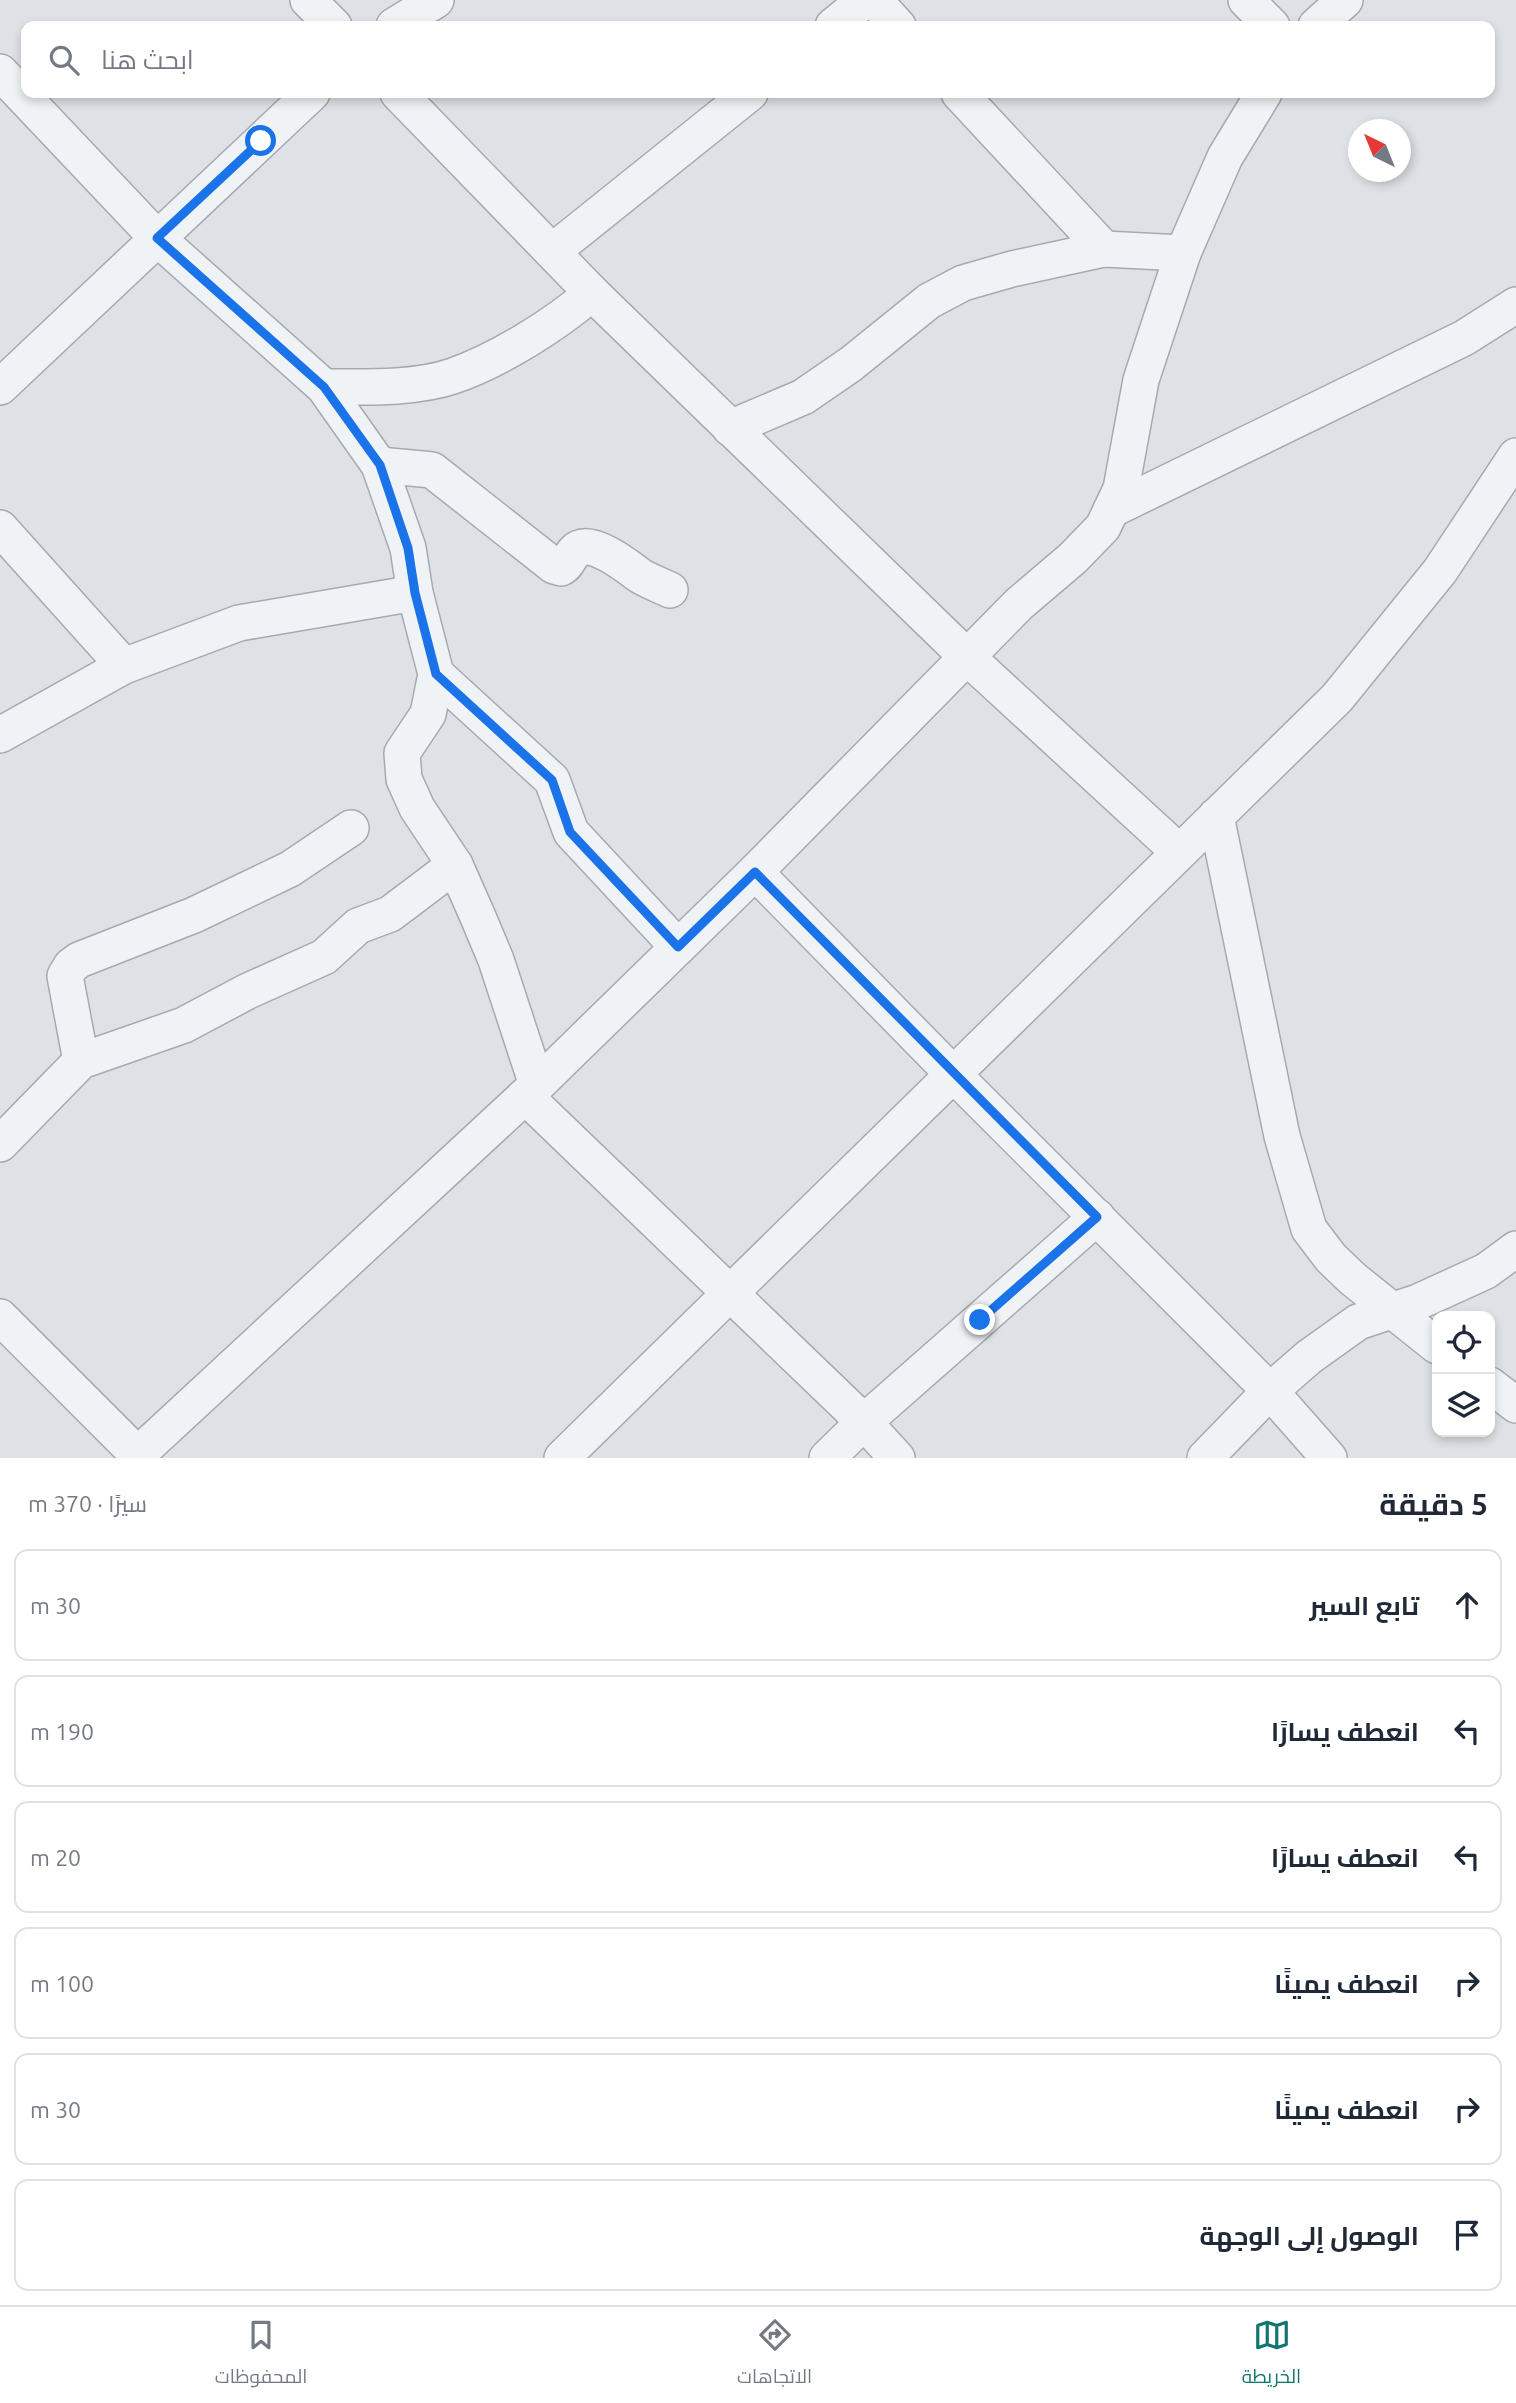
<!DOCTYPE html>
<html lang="ar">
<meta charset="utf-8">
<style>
:root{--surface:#fff;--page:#f6f6f7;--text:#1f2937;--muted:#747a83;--line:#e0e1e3;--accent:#0f766e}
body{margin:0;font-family:Ubuntu,Cairo,sans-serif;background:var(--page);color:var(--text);direction:rtl}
.controls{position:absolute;right:21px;bottom:21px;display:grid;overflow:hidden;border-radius:14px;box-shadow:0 4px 10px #0003}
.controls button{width:63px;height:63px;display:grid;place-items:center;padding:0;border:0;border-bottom:2px solid var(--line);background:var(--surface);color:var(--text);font:35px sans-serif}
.compass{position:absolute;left:1348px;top:119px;width:63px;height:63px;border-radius:50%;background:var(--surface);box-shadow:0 4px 10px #0003;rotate:317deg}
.stop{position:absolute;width:21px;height:21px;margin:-16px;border:5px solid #1a73e8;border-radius:50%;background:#fff}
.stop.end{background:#1a73e8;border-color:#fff;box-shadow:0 2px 7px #0008}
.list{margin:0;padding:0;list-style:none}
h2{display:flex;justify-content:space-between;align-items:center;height:91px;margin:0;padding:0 28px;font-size:30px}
h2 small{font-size:23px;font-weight:400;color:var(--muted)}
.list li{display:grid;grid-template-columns:46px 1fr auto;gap:21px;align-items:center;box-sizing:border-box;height:112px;margin:0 14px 14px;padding:0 14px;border:2px solid var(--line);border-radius:14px}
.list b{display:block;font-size:26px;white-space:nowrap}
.list em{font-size:23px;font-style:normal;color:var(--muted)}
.icon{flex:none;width:38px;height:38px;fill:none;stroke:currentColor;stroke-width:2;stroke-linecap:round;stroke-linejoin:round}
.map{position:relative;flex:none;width:1516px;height:1458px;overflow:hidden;direction:ltr}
.search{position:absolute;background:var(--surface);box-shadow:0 4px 10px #0003;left:21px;right:21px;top:21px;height:77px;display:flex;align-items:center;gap:18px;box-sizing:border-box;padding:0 24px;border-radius:14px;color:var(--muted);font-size:26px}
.sheet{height:847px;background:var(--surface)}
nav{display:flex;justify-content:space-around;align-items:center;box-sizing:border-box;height:98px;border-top:2px solid var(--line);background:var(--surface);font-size:19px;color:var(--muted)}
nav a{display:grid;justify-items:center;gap:4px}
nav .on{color:var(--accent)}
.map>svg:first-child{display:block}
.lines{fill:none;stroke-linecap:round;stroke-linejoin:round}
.minor-casing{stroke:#a4aaaf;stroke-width:38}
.minor{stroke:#f0f3f5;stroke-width:35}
.route{stroke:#1a73e8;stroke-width:9}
</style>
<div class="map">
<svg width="1516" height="1458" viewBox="0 0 1516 1458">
<rect width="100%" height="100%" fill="#dee2e6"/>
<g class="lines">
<defs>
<g id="minor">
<polyline points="308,0 334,26"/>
<polyline points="874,0 898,26"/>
<polyline points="1246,0 1272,26"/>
<polyline points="394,26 436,0"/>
<polyline points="833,26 865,0"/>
<polyline points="1316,26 1345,0"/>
<polyline points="0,72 157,238 324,387 379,465 408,548 415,593 436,674 428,714 402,753 404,779 417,808 455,865 478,917 496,960 537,1085"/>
<polyline points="398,93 592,293"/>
<polyline points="959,93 1104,249"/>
<polyline points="553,251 750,93"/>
<polyline points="0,387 312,93"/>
<path d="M 324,387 C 364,387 415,389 453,376 C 499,360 555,325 592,293 L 967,657 L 1179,852"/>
<polyline points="730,428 803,397 851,364 929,301 963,283 1012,269 1104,249 1183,253"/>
<path d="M 379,465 L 432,470 L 554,566 L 561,568 C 570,564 570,552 579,548 C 595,541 627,566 639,575 C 648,581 660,585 670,590"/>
<polyline points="1111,510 1464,338 1516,305"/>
<polyline points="0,528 124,666"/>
<polyline points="436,674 552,780 571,832 678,947"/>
<polyline points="0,735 124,666 239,623 415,593"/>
<polyline points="1216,816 1282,1136 1309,1229 1331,1258 1353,1279 1437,1346"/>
<polyline points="755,872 953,1074 1270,1391 1329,1458"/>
<polyline points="81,1061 65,976 71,966 79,960 194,915 290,869 351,828"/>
<polyline points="525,1096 864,1422 897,1458"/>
<polyline points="0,1144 81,1061 184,1025 248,991 324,957 358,926 390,914 455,865"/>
<polyline points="0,1317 141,1458"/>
<polyline points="1490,1385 1516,1405"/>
<polyline points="134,1458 537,1085 755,872 1019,604 1073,558 1103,527 1121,489 1141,380 1183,253 1225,157 1264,93"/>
<polyline points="562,1458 1337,698 1440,571 1516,456"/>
<polyline points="827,1458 864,1422 1097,1217"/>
<polyline points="1205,1458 1270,1391 1309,1357 1358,1322 1418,1302 1486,1271 1516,1249"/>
</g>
</defs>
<!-- minor casing -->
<use href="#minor" class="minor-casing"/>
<!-- minor -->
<use href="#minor" class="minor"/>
</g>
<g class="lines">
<!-- route -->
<polyline class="route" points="261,141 157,238 324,387 380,465 408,548 415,593 436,674 552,780 570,832 678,947 755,872 1097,1217 980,1320"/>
</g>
</svg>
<div class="controls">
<button><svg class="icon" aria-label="locate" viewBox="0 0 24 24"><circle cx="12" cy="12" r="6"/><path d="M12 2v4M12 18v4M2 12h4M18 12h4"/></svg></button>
<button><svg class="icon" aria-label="layers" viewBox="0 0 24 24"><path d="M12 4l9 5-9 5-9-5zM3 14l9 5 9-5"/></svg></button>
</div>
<svg class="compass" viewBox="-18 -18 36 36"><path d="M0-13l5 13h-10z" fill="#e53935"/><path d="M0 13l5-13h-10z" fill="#747a83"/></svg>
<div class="stop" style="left:261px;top:141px"></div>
<div class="stop end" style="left:980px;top:1320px"></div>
<div class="search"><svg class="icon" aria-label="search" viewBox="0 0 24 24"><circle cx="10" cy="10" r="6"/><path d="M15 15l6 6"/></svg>ابحث هنا</div>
</div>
<section class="sheet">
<h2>5 دقيقة<small>سيرًا · 370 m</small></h2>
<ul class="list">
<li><svg class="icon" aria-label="ahead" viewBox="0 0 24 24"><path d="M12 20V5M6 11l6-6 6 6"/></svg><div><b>تابع السير</b></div><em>30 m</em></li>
<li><svg class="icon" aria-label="left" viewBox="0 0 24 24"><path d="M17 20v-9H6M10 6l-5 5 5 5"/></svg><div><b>انعطف يسارًا</b></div><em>190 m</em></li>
<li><svg class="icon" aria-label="left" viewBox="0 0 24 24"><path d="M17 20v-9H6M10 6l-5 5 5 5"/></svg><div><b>انعطف يسارًا</b></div><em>20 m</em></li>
<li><svg class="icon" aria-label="right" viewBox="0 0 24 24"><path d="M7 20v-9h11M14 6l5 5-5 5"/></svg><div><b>انعطف يمينًا</b></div><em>100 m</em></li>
<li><svg class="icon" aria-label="right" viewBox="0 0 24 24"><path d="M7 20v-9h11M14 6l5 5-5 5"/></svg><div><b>انعطف يمينًا</b></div><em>30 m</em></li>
<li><svg class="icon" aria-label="arrive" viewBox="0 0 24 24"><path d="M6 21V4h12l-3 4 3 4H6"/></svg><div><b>الوصول إلى الوجهة</b></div></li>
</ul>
</section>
<nav>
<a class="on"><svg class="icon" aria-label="map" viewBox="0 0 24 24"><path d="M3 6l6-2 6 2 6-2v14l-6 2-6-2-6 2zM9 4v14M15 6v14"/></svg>الخريطة</a>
<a><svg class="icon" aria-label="directions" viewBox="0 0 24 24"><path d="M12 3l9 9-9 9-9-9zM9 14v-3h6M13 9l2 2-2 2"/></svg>الاتجاهات</a>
<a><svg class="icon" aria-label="saved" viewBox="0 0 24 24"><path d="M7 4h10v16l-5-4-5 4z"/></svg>المحفوظات</a>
</nav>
